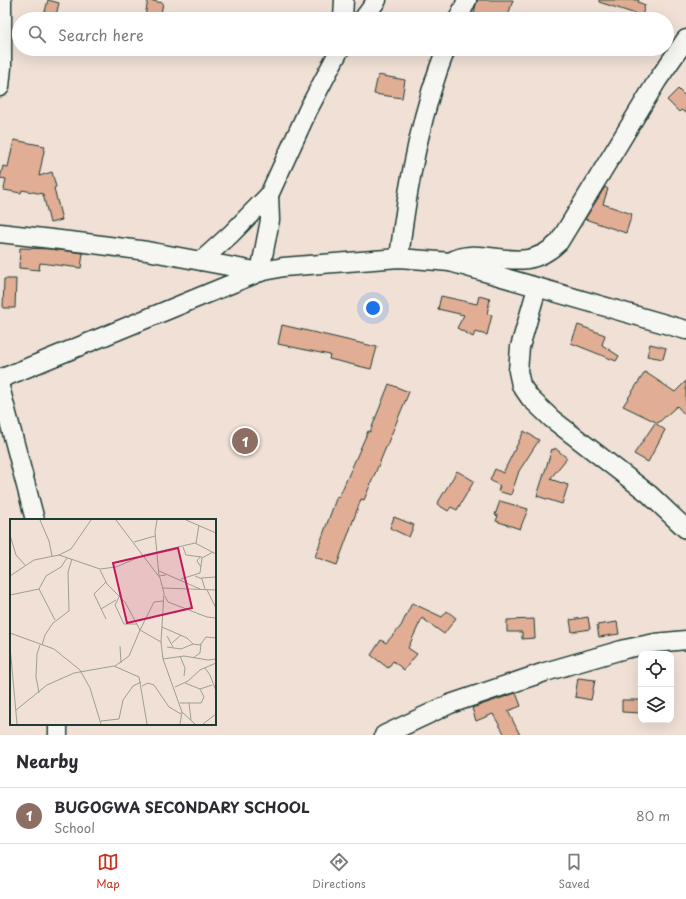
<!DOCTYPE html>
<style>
:root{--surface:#fff;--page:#f2f2f3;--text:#2b2b33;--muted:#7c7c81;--line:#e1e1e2;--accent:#c8321e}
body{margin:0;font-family:"Playpen Sans",sans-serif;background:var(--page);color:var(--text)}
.controls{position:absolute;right:12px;bottom:12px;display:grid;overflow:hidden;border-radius:8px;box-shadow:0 4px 16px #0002}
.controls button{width:36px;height:36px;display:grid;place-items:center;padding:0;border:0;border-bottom:1px solid var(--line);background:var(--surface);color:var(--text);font:20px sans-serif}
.you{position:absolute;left:373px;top:308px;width:14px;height:14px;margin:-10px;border:3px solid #fff;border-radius:50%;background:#1a73e8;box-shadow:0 0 0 6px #1a73e833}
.badge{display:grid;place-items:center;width:26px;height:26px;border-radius:50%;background:var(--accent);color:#fff;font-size:13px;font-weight:700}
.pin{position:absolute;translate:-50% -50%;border:2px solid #fff;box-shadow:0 1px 4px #0006}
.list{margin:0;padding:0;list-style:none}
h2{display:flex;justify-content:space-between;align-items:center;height:52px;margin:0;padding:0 16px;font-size:17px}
h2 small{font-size:13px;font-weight:400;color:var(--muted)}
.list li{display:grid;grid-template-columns:26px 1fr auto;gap:12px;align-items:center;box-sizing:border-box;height:56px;padding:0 16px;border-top:1px solid var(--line)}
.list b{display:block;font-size:15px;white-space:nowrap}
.list p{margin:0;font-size:13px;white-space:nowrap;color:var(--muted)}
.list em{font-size:13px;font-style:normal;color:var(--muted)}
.icon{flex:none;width:22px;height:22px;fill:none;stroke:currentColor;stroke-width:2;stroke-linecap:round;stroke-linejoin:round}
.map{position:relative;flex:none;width:686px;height:735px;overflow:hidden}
.search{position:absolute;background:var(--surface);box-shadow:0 4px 16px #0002;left:12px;right:12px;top:12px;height:44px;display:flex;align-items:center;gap:10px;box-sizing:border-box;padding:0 14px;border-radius:22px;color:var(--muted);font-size:15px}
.sheet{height:108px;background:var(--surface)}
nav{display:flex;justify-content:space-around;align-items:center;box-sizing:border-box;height:56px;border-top:1px solid var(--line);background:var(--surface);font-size:11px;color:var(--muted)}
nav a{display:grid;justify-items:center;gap:2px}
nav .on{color:var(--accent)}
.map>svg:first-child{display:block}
.building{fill:#e1ad94;stroke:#1f3d34}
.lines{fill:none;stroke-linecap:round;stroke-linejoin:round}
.minor-casing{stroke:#1f3d34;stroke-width:21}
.minor{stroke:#f6f6f2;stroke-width:18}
.inset-road{fill:none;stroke:#9c9f95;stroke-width:1}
.view{fill:#c2185b;fill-opacity:0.15;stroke:#c2185b;stroke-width:2}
.inset-edge{fill:none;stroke:#1f3d34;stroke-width:2}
</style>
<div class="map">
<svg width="686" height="735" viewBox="0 0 686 735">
<rect width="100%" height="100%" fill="#f0e0d6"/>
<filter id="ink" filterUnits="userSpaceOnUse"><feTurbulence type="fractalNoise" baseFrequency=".025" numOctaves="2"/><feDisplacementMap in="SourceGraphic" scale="8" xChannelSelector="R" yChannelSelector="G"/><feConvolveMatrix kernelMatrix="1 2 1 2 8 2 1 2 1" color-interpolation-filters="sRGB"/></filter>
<g filter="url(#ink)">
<!-- building -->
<g class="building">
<polygon points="48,0 59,3 55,19 43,19"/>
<polygon points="148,0 163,3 160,19 145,16"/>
<polygon points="477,0 513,0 507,19 495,19 474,13"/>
<polygon points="599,0 639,0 638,2 645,5 642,16 599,2"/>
<polygon points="378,75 405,80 402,98 374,94"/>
<polygon points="678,89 686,97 686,113 681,110 679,112 667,100"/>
<polygon points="14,140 45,146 39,176 52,172 56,187 54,188 62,220 50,223 43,194 22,190 21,193 4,190 6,179 0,178 3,166 8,167"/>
<polygon points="605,187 608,189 603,204 632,214 626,233 585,219"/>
<polygon points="20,248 51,249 83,253 81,268 40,263 39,270 19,268"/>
<polygon points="4,279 16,279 15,308 3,308"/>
<polygon points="441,296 477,304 479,296 490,299 487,314 492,315 487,335 475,332 473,337 457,328 464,315 438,309"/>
<polygon points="282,325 377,347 371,369 329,359 330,355 278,344"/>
<polygon points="578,325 605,335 602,345 619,356 616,361 571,343"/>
<polygon points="650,344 666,348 663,359 647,356"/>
<polygon points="645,372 675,392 686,381 686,416 677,406 658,423 623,406"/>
<polygon points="389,384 409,392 364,500 361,499 337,565 315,557 337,496 339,497 368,431 370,432"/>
<polygon points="655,423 665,430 648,462 634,454"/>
<polygon points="524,431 539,440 519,471 511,495 498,491 500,486 490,480 495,469 503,473"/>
<polygon points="555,448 567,458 550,479 568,485 562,504 537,496 552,449 554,450"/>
<polygon points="457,471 474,481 457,510 451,507 448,511 437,504"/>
<polygon points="500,501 528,509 520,529 496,521 498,516 495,515"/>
<polygon points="394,517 414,525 409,537 390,528"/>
<polygon points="412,603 442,617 447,611 456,618 444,634 422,618 408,648 417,654 404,670 393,661 388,668 371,655 381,640 386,643 401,626"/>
<polygon points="588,617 590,629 572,632 570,620"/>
<polygon points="534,619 535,638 522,639 522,632 507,632 507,620"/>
<polygon points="617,622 619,634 599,637 597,625"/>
<polygon points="578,678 595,680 591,700 575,697"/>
<polygon points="516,693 521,706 508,711 520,735 505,735 493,714 476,721 472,708"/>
<polygon points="622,700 641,700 641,713 622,712"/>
</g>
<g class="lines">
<defs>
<g id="minor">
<polyline points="343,19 344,0"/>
<polyline points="363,19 377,0"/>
<polyline points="458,19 467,0"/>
<polyline points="0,87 2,67 2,0"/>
<polyline points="0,233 86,243 147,251 260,272 270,220 269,195"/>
<path d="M 399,258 C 407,188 420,114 446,49"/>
<polyline points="201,261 231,234 269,195 308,110 340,49"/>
<path d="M 450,262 C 484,242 521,280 559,242 L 657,81 L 686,39"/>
<polyline points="537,288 520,347 518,371 521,385 530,398 552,419 649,494 686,529"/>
<polyline points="0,379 260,272 283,267 399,258 438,261 450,262 686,330"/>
<polyline points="0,387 35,520"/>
<polyline points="58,735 58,724"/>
<polyline points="384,735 450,704 545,672 625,649 655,643 686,640"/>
</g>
</defs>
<!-- minor casing -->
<use href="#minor" class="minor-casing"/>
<!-- minor -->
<use href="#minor" class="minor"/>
</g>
</g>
<!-- overview -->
<g transform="translate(10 519)">
<rect width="206" height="206" fill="#f0e0d6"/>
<path class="inset-road" d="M 30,1 L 39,22 L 42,37M 106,1 L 150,59 L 154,74 L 151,123 L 153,140 L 172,193 L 185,205M 147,1 L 145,13 L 149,57 L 156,56M 176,1 L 206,14M 0,16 L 6,36 L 15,46M 124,23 L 145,17M 186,24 L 189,6M 173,28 L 176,36 L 192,38M 49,36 L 90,50 L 106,48 L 134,36 L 185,24 L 206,35M 190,38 L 187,42 L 191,48M 90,51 L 97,65 L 115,83 L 130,111 L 119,137 L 105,147M 149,52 L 190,70M 0,57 L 24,41 L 49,36 L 61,30 L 81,1M 185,57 L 192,60 L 195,70M 191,59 L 206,58M 171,60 L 190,54 L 192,39 L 203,33M 96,63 L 84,75 L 96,100M 153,69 L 206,71M 29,70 L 36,57 L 51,48 L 57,39M 197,71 L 206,89M 0,76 L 29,70 L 45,101M 110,76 L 105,86 L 114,105 L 127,105M 155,77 L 158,83 L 197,98 L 206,99M 91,90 L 106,81M 152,108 L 177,119 L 183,125 L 190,126 L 196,118 L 206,119M 0,114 L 44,130 L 70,151 L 80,169 L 91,205M 157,117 L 163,128M 151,123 L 130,111 L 144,83 L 153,82M 162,124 L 171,116M 32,126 L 35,116 L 43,104 L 59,92 L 58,53 L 62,40M 0,127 L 7,205M 110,127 L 111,144M 157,128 L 171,130 L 183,125M 170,137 L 175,149 L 174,157M 183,139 L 190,134 L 191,125M 153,140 L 174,137 L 198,141 L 206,140M 195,149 L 200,156 L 206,172M 175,164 L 190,170 L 202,166M 132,167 L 138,164 L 144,166 L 159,188 L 171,195M 165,168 L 178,162 L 190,151 L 206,144M 29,174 L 26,158 L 27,135 L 30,126M 170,184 L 191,184 L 194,178 L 190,170M 179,184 L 181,201M 6,191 L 37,166 L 64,154 L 104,147 L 129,158 L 137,205M 91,202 L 109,200 L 113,181 L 123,167 L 131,163M 170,205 L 172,193M 193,205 L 206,195"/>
<path class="view" d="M 168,29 L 182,89 L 117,104 L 103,44 Z"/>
<rect width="206" height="206" class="inset-edge"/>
</g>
</svg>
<div class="controls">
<button><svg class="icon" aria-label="locate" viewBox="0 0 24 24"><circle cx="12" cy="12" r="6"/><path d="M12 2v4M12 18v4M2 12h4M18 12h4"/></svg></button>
<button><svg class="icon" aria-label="layers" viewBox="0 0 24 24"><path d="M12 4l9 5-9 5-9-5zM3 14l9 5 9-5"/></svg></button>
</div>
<div class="you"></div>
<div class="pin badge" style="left:245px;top:441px;background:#8d6e63">1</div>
<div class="search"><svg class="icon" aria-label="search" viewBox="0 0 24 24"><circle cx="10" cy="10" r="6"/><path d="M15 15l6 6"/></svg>Search here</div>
</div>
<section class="sheet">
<h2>Nearby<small></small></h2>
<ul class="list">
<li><span class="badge" style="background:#8d6e63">1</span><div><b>BUGOGWA SECONDARY SCHOOL</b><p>School</p></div><em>80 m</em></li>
</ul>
</section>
<nav>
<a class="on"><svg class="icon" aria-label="map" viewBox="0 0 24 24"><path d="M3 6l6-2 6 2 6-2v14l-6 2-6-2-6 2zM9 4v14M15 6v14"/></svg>Map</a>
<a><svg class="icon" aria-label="directions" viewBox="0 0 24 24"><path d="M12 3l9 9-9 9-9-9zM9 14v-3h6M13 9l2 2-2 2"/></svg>Directions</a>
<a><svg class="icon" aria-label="saved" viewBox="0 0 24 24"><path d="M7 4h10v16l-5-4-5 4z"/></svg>Saved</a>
</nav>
